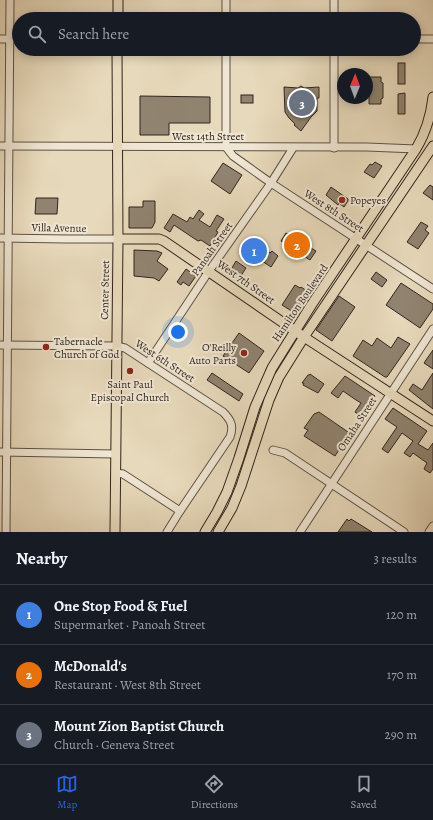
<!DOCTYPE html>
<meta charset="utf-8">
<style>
:root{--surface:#171b24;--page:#242831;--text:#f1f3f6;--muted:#9ea1a6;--line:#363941;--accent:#2563eb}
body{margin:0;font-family:Alegreya,serif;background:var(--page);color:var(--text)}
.compass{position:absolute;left:337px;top:68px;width:36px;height:36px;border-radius:50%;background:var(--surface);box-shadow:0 2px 10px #0003;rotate:1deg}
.you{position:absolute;left:178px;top:332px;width:14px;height:14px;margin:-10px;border:3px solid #fff;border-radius:50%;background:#1a73e8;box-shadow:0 0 0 6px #1a73e833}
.badge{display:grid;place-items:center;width:26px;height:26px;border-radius:50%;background:var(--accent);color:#fff;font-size:13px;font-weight:700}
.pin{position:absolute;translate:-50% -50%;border:2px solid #fff;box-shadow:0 1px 4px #0006}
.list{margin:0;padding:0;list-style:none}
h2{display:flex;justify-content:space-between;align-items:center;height:52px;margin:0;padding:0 16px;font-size:17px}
h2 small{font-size:13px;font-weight:400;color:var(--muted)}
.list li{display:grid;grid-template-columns:26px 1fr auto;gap:12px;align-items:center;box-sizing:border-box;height:60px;padding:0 16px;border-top:1px solid var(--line)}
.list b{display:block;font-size:15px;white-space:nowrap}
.list p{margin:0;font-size:13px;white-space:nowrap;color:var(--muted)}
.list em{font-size:13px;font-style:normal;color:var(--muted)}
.icon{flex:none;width:22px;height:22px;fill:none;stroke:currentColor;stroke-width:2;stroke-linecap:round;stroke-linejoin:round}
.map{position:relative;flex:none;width:433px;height:532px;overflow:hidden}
.search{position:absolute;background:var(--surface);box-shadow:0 2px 10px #0003;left:12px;right:12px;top:12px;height:44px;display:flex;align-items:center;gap:10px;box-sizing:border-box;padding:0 14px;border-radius:22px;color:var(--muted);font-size:15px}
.sheet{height:232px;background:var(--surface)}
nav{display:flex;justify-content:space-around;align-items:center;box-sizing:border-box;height:56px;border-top:1px solid var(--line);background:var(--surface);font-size:11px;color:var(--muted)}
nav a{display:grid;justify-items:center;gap:2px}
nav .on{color:var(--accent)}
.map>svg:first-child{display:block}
.building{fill:#908370;stroke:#31251e}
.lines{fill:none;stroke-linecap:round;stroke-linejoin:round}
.minor-casing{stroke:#5e5245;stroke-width:9}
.major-casing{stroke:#31251e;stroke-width:11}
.minor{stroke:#efe6d3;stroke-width:7}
.major{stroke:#e7d9bb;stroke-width:9}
.poi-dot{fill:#8f2418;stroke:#efe6d3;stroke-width:1.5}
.labels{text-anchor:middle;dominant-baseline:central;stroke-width:4;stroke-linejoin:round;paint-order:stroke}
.street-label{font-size:11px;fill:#31251e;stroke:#efe6d3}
.poi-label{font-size:11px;fill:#31251e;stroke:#efe6d3;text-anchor:start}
</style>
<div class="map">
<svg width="433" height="532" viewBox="0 0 433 532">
<rect width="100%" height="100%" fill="#e7d9bb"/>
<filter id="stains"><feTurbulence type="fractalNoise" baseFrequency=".005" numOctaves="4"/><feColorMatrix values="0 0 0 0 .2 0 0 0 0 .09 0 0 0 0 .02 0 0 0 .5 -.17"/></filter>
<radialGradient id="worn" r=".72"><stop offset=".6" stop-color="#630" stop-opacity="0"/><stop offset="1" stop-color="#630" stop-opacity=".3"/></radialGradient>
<!-- building -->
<g class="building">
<rect x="398" y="63" width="7" height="21"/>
<polygon points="369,77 381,77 381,82 383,83 383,98 381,99 381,104 369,104"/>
<polygon points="301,86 304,88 319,87 319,98 317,98 317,111 311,117 301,131 294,125 295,124 289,118 285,112 284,87 298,88"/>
<polygon points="405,93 405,114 398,114 398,94"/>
<rect x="241" y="95" width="12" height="8"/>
<polygon points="140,96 210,97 210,123 169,123 169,135 140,135"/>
<polygon points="375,162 382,166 374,178 364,172 370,164 372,165"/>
<polygon points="223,163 242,175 230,194 211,181"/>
<polygon points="430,185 433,187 433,200 423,193"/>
<polygon points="331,187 348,199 348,201 344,207 339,203 338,205 326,195"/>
<polygon points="36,198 58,198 57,214 35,214"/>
<polygon points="143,201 155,201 155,222 152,228 129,228 129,207 143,207"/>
<polygon points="199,210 204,214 199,220 210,227 217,215 224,219 216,231 218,232 210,246 201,240 198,241 174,225 170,232 164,228 173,214 187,222 190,217 193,219"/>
<polygon points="421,222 428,226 425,230 429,233 418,249 407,242"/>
<polygon points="286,233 316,251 310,260 281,241"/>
<polygon points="253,241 270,253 272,251 278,256 271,267 262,261 261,263 245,252"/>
<polygon points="134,250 157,251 162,253 157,261 168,269 159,281 154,278 134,276"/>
<polygon points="236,261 246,268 239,279 229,273"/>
<polygon points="186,269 196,276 189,286 183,282 181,285 177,282"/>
<polygon points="376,272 387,280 382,287 371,279"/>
<polygon points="401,283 433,304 433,309 420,328 386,305"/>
<polygon points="295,285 300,288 301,287 307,291 306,293 310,296 298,315 282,305"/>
<polygon points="339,296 355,307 332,341 316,330"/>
<polygon points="239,333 264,351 249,373 223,356"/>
<polygon points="398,337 410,344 387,377 385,377 353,356 363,340 372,346 377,338 391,348"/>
<polygon points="433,350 433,369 424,363"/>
<polygon points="212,373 243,394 239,401 207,380"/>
<polygon points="433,373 433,409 409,390 413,384 422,390"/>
<polygon points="310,374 324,384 318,393 303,385 304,383 302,383 308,375 309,375"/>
<polygon points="345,376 375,396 361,416 355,412 361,403 356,400 343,391 338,398 331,393"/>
<polygon points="393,408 427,431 418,444 428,450 433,443 433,469 430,473 424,469 427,463 413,453 410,457 404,453 413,441 402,433 388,453 382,449 397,427 385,419"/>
<polygon points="319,412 348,432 348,436 335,456 304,436 308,430 304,428 314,414"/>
<polygon points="347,519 349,521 351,519 372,532 338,532"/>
</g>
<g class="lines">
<defs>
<g id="minor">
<polyline points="226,0 226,19"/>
<polyline points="334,19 334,0"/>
<polyline points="0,39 19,39"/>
<polyline points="414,39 433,39"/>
<polyline points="226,49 226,147 233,156 271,183 433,289"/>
<polyline points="334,49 334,148"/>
<polyline points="0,146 367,147 416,149"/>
<polyline points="0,238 66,239 118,239"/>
<path d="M 0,345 L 116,346 L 125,348 L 223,412 C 231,420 234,426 230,437 L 180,511 L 167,532"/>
<polyline points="148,363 209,271 271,183 293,148"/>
<polyline points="273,450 285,453 404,532"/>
<polyline points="0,452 115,454"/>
<polyline points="116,473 123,474 180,511"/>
<polyline points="6,532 10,0"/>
<polyline points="300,532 433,329"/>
<polyline points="429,532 433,526"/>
</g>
<g id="major">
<polyline points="118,19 118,0"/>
<polyline points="118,239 159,239 164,241 304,337 433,421"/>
<polyline points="115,532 118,239 117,49"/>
<path d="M 205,532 L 217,512 L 227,492 L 239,458 L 255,407 L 272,368 L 312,304 L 416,149 C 425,134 431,115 433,97"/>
<polyline points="218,532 232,508 241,486 269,400 279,377 304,337 433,146"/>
</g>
</defs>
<!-- minor casing -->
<use href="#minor" class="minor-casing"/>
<!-- major casing -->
<use href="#major" class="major-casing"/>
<!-- minor -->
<use href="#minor" class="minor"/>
<!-- major -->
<use href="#major" class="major"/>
</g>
<!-- markers -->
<g class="poi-dot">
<circle cx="342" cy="200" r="4"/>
<circle cx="46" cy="347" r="4"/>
<circle cx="244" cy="353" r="4"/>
<circle cx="130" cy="371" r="4"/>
</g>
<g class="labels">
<!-- street labels -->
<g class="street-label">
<text x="208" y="136">West 14th Street</text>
<text transform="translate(334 211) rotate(33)">West 8th Street</text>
<text transform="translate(59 228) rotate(1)">Villa Avenue</text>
<text transform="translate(212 249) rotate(-55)">Panoah Street</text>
<text transform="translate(246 282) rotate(35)">West 7th Street</text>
<text transform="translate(105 290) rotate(-89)">Center Street</text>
<text transform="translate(300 303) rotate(-56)">Hamilton Boulevard</text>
<text transform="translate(165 361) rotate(33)">West 6th Street</text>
<text transform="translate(357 424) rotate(-57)">Omaha Street</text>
</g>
<!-- poi labels -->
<g class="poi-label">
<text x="350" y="200">Popeyes</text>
<text x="54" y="341">Tabernacle<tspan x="54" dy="13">Church of God</tspan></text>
<text x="236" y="347" text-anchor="end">O'Reilly<tspan x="236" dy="13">Auto Parts</tspan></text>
<text x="130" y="384" text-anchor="middle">Saint Paul<tspan x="130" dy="13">Episcopal Church</tspan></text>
</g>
</g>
<rect width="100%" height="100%" filter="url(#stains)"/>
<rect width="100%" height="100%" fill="url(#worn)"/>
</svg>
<svg class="compass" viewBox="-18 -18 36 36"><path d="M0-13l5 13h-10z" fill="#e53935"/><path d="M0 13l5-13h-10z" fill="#9ea1a6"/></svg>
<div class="you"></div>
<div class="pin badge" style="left:254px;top:251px;background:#3f7fe0">1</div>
<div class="pin badge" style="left:297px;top:245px;background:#e8710a">2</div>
<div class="pin badge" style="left:302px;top:103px;background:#6b7280">3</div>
<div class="search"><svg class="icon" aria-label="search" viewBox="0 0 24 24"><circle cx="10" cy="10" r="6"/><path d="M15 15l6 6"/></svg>Search here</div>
</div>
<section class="sheet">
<h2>Nearby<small>3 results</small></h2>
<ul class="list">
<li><span class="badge" style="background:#3f7fe0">1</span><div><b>One Stop Food &amp; Fuel</b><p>Supermarket · Panoah Street</p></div><em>120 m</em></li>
<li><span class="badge" style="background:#e8710a">2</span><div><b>McDonald's</b><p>Restaurant · West 8th Street</p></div><em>170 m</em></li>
<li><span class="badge" style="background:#6b7280">3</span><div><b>Mount Zion Baptist Church</b><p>Church · Geneva Street</p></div><em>290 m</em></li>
</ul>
</section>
<nav>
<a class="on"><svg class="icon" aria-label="map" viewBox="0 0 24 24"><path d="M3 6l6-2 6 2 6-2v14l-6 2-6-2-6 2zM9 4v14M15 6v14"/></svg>Map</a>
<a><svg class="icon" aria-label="directions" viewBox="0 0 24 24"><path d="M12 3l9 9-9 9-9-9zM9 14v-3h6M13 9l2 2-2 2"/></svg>Directions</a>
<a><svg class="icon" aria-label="saved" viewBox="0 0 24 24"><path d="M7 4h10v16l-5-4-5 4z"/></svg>Saved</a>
</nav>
